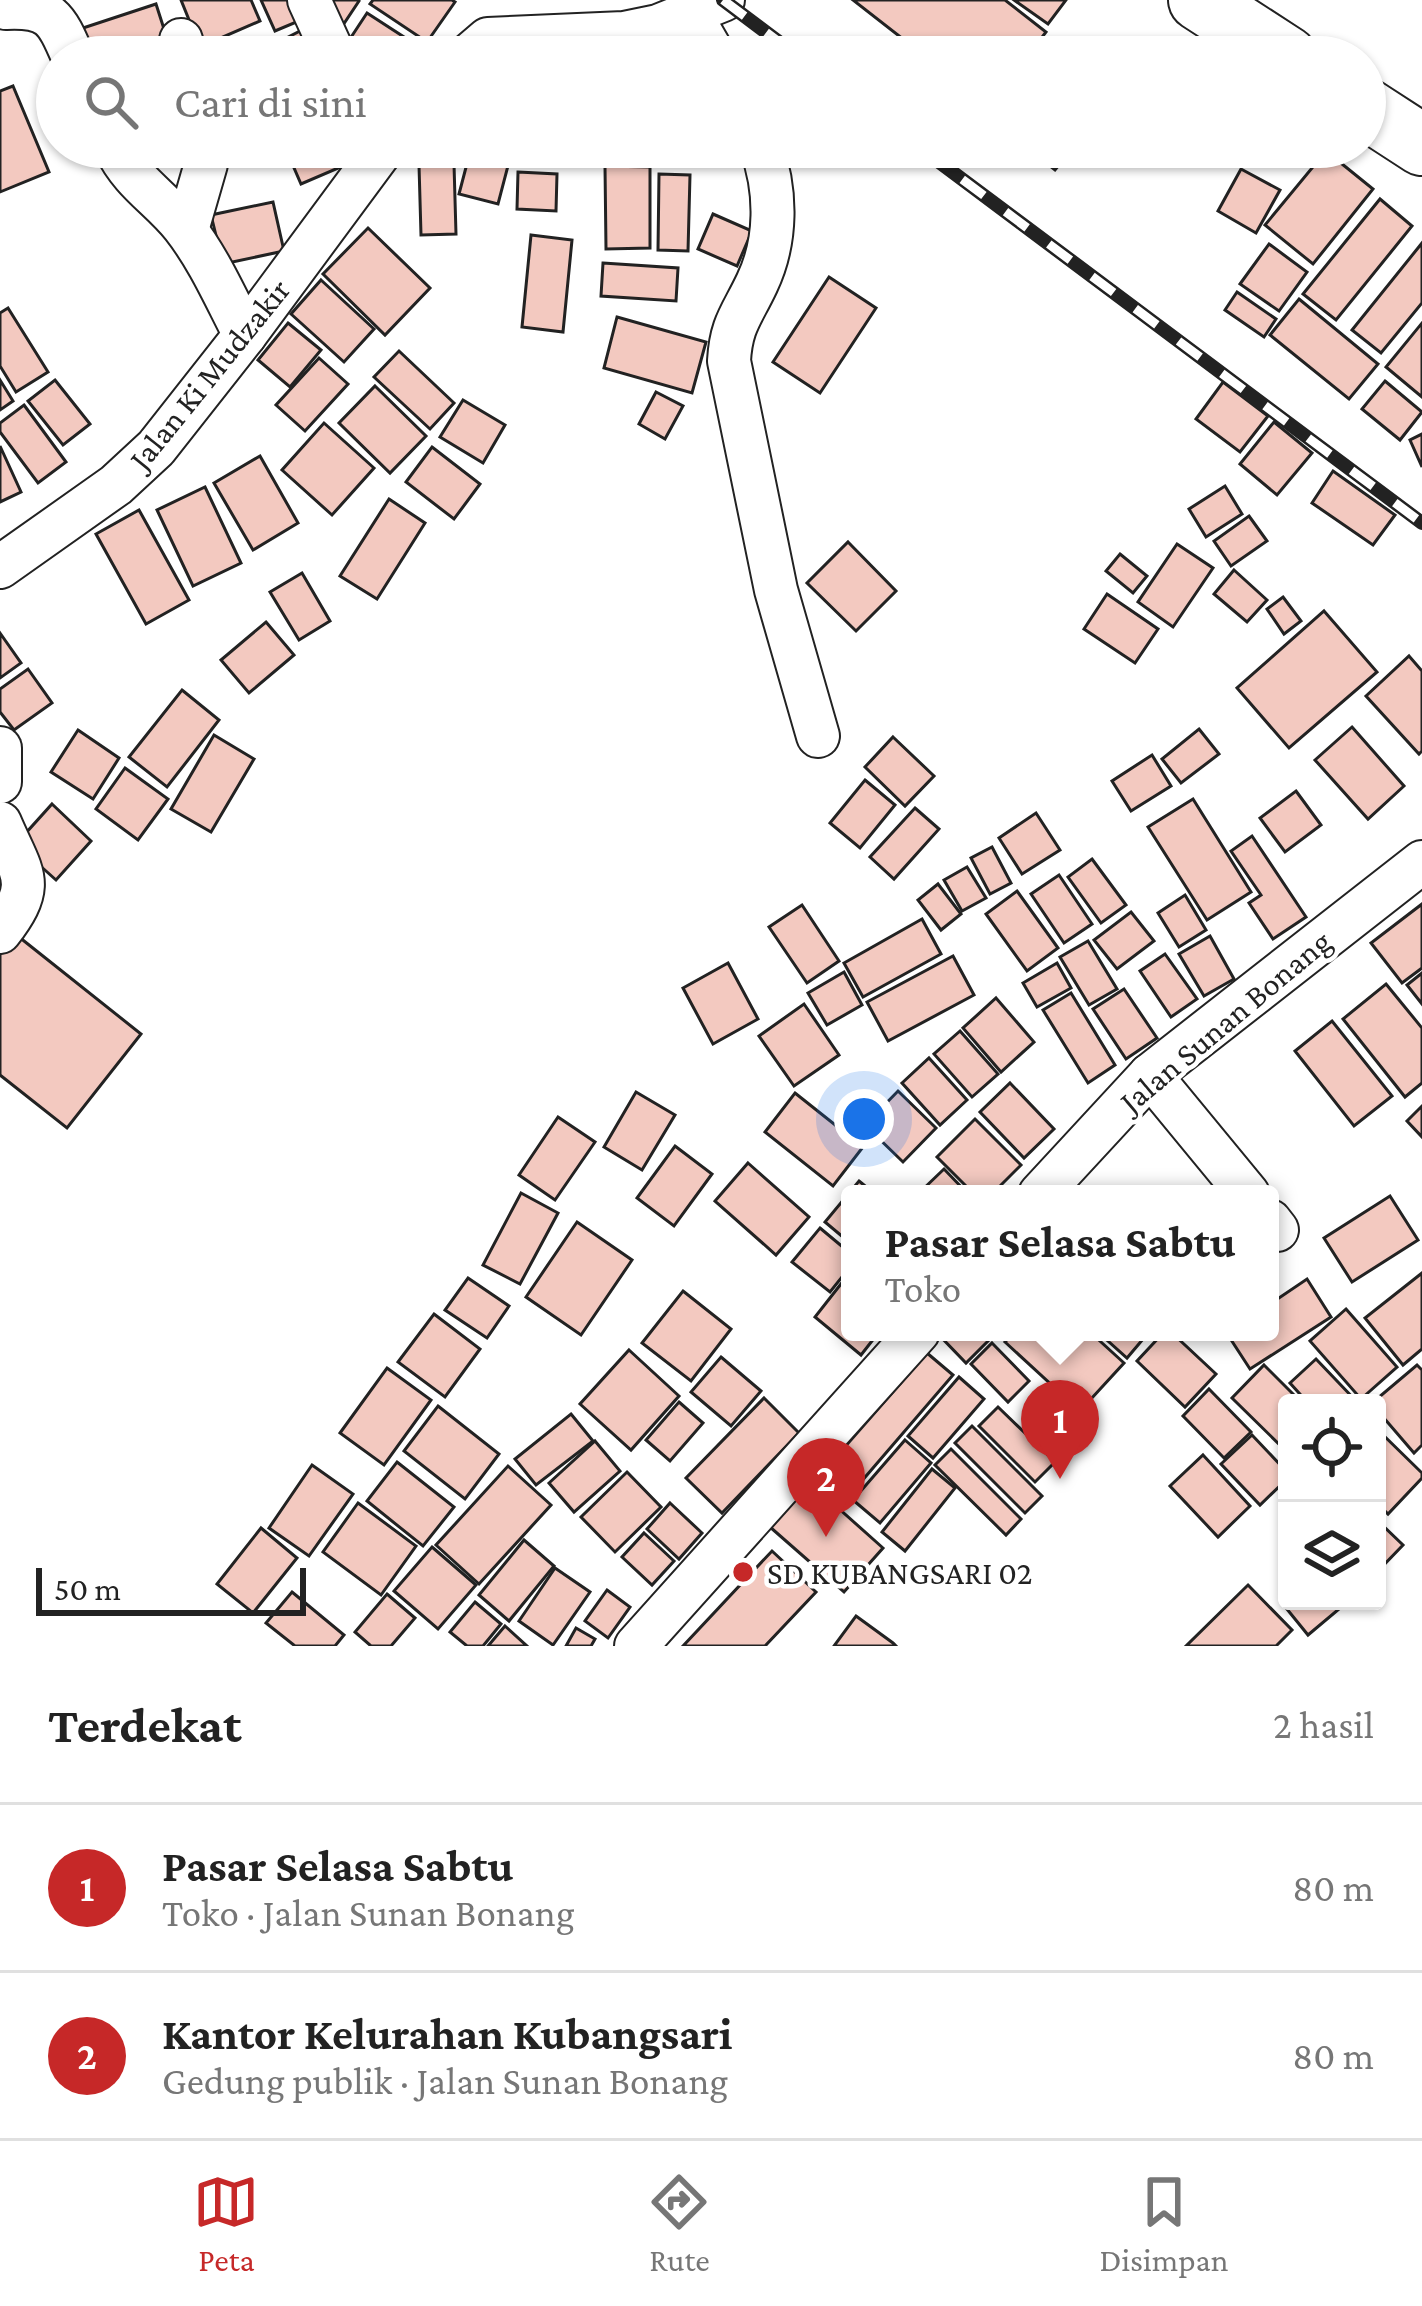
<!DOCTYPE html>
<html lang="id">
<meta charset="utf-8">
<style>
:root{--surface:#fff;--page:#f6f6f6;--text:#222;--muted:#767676;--line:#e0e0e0;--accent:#c62828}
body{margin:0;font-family:"Crimson Pro",serif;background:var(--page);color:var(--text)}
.controls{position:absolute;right:36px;bottom:36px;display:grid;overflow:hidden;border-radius:12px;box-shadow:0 3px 9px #0004}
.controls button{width:108px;height:108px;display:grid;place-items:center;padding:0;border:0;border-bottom:3px solid var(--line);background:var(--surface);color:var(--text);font:60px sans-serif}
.scale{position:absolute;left:36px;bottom:30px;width:270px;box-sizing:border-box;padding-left:12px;border:6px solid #222;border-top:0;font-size:33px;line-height:42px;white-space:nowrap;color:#222;-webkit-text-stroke:9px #fff;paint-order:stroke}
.you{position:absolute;left:864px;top:1119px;width:42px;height:42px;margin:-30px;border:9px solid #fff;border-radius:50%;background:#1a73e8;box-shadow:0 0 0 18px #1a73e833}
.badge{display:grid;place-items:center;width:78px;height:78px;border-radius:50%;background:var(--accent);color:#fff;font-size:39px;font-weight:700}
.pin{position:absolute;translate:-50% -99px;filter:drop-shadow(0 3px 6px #0008)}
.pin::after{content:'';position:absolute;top:63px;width:42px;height:36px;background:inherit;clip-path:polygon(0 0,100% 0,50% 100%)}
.popup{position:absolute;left:841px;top:1185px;width:438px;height:156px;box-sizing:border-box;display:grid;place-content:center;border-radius:12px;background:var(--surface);filter:drop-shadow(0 3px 9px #0005);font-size:39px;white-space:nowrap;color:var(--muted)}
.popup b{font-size:45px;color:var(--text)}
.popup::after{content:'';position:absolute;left:50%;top:100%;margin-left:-24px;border:24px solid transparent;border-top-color:var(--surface)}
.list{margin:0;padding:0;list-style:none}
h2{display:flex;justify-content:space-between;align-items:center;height:156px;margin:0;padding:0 48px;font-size:51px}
h2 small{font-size:39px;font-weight:400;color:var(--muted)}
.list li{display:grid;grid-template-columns:78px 1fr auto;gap:36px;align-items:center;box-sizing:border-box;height:168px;padding:0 48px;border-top:3px solid var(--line)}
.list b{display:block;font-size:45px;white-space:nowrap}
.list p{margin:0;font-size:39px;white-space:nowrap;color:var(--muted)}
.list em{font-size:39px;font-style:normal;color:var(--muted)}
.icon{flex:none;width:66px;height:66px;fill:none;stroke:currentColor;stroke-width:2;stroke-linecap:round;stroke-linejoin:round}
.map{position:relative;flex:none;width:1422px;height:1646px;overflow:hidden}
.search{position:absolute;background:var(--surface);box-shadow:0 3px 9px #0004;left:36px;right:36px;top:36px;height:132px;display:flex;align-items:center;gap:30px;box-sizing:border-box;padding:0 42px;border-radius:66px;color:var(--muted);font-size:45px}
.sheet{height:492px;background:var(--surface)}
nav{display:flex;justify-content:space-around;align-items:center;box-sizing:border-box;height:168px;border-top:3px solid var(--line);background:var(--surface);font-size:33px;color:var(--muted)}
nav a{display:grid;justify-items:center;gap:6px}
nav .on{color:var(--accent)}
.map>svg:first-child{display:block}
.building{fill:#f3c9c0;stroke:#222;stroke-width:3}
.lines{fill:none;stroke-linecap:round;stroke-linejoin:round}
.minor-casing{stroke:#222;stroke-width:46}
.highway-casing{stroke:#222;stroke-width:64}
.minor{stroke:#fff;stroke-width:42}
.highway{stroke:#fff;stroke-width:60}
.rail-casing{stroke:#222;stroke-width:14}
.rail{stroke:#fff;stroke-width:9;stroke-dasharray:27;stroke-linecap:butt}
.poi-dot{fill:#c62828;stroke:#fff;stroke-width:4.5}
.labels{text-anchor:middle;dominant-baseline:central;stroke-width:9;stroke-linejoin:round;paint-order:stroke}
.street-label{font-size:33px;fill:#222;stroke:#fff}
.poi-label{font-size:33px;fill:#222;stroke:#fff;text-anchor:start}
</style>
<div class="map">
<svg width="1422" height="1646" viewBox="0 0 1422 1646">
<rect width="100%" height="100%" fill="#fff"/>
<!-- building -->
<g class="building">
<polygon points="181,0 251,0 260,21 200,47"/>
<polygon points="261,0 298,0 306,18 275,31"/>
<polygon points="320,0 358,0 359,1 343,25"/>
<polygon points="373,0 452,0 455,2 427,42 370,4"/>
<polygon points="853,0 1005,0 1046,32 1027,57 926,57"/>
<polygon points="1014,0 1066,0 1048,24"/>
<polygon points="156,4 173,57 93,57 83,28"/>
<polygon points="367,13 424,50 419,57 345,57 340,54"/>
<polygon points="304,29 319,57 272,57 267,48"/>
<polygon points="240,44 244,57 197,56"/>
<polygon points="13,86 49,172 0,192 0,91"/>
<polygon points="285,147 343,147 350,163 301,184"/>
<polygon points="1026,147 1074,147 1055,170"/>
<polygon points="1218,147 1248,147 1236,161"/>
<polygon points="1326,151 1373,189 1313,264 1265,225"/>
<polygon points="470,152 509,162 498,204 459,194"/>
<polygon points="454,164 456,234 421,235 419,165"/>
<polygon points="605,166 650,167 650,248 606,249"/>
<polygon points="1241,169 1280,190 1256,233 1218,211"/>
<polygon points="518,172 557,174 556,211 517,209"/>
<polygon points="659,174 690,175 688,251 658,250"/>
<polygon points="1380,199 1412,226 1336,320 1303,294"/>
<polygon points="273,202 284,251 223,264 211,215"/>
<polygon points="713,214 752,231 737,266 698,249"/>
<polygon points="368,228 430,288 385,335 323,274"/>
<polygon points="531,235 572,240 563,332 522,327"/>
<polygon points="1422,243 1422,303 1381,353 1352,330"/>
<polygon points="1269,244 1307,272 1279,311 1240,284"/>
<polygon points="603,263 678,268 676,301 601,296"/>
<polygon points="829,277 876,308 820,393 773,362"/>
<polygon points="321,280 374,329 344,362 291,314"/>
<polygon points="1237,292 1276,319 1264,337 1225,310"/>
<polygon points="1299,299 1378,364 1349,399 1270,335"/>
<polygon points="8,308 48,372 16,392 0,366 0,313"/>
<polygon points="617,317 706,342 692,393 604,368"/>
<polygon points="288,323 321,350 290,387 258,360"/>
<polygon points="1422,323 1422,397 1386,367"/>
<polygon points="399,351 454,403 430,429 374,377"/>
<polygon points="319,358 348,384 305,431 276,405"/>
<polygon points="0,380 13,401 0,410"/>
<polygon points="55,380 90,424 63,445 28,401"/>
<polygon points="1385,381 1422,412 1400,440 1362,409"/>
<polygon points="1223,382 1268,416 1240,452 1196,419"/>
<polygon points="375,386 426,436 390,473 339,423"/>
<polygon points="656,392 683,406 665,439 639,424"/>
<polygon points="463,400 505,425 483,463 440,437"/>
<polygon points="24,405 66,462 38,483 0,432 0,423"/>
<polygon points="1274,422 1312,453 1277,495 1240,464"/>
<polygon points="324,423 374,468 332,515 282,470"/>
<polygon points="1422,434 1422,467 1410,440"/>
<polygon points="0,446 21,492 0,502"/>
<polygon points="432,447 480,484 454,519 406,482"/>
<polygon points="260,456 298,523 253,550 214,483"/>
<polygon points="1333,471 1395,515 1373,545 1312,503"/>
<polygon points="1225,486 1242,514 1206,537 1189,509"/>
<polygon points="205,487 241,563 193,586 157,510"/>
<polygon points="389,499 425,523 377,599 340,576"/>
<polygon points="139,510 189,600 146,624 96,534"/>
<polygon points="1249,516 1267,541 1231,566 1214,541"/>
<polygon points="848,542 896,591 856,631 807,583"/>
<polygon points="1177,544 1213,568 1173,627 1138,602"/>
<polygon points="1120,554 1147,576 1133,593 1106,571"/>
<polygon points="1234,570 1267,600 1247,622 1214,594"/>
<polygon points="302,573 330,621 299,640 270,592"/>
<polygon points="1107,594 1158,629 1135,663 1084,629"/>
<polygon points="1283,597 1301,621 1284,634 1267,609"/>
<polygon points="1324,611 1377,672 1289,748 1237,688"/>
<polygon points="266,622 294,655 249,693 221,660"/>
<polygon points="0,633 21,663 0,678"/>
<polygon points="1409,656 1422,671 1422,751 1419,754 1366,696"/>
<polygon points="28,669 52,703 14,730 0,712 0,689"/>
<polygon points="182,690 219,720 167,787 129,757"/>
<polygon points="1352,727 1404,786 1368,819 1315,760"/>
<polygon points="1199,729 1219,754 1181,783 1162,759"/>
<polygon points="78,730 119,758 93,799 51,772"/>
<polygon points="214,735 254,759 211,832 171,809"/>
<polygon points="893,737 934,776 905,806 865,767"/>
<polygon points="1152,755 1171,786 1131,811 1112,781"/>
<polygon points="125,768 168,799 138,840 96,809"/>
<polygon points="865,780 895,805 860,848 830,823"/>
<polygon points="1296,791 1321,825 1285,852 1260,818"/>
<polygon points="1193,799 1251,892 1207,920 1148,827"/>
<polygon points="52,804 91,841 56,880 16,844"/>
<polygon points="915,808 939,829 894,879 870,857"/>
<polygon points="1036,813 1060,850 1022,874 999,838"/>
<polygon points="1252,836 1306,917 1273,939 1249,903 1261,895 1231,851"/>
<polygon points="992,847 1011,883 990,894 971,858"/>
<polygon points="1092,859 1126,905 1101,923 1068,877"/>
<polygon points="967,867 986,898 962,911 944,880"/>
<polygon points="1059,875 1092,924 1064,943 1031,894"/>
<polygon points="938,884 961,914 941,930 918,900"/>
<polygon points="1017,891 1058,948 1027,971 986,914"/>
<polygon points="1185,895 1206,930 1179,947 1158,913"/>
<polygon points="1422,904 1422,968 1402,983 1371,943"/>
<polygon points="802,905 839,961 807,983 769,927"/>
<polygon points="1131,912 1154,941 1117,969 1094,940"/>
<polygon points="922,919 941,954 863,997 844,963"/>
<polygon points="14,933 141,1034 67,1128 0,1075 0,951"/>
<polygon points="1210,936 1234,979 1204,996 1179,954"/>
<polygon points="1088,941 1117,989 1089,1005 1060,957"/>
<polygon points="1165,954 1197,999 1171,1017 1140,971"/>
<polygon points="953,956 974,995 888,1041 867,1002"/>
<polygon points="728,963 758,1019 713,1044 683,988"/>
<polygon points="1057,963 1071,988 1037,1007 1023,983"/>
<polygon points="844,972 862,1005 827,1025 808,993"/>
<polygon points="1422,973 1422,1004 1407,985"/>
<polygon points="1386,984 1422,1028 1422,1083 1405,1097 1343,1019"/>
<polygon points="1124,989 1157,1038 1126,1059 1093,1009"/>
<polygon points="1071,993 1115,1065 1088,1083 1043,1010"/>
<polygon points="996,998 1034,1042 1001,1072 963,1028"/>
<polygon points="804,1004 839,1055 794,1086 759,1036"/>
<polygon points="1332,1021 1392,1096 1354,1126 1295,1051"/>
<polygon points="960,1031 998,1074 972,1097 934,1054"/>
<polygon points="929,1058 967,1100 940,1125 902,1083"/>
<polygon points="1010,1083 1054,1129 1024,1158 980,1112"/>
<polygon points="898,1091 936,1128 903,1162 865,1125"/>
<polygon points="636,1092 675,1115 642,1170 604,1147"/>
<polygon points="795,1093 863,1147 833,1186 765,1132"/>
<polygon points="1422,1106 1422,1137 1407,1121"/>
<polygon points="558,1117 595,1142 555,1200 519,1175"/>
<polygon points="975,1119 1021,1165 992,1194 974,1194 937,1157"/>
<polygon points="675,1146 712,1174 674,1226 637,1198"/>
<polygon points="748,1163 809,1217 776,1255 715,1201"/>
<polygon points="944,1169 968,1194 918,1194"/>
<polygon points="859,1181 875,1194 850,1194 850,1243 825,1222"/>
<polygon points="521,1193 558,1213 520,1284 483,1265"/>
<polygon points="1390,1196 1418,1240 1352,1282 1324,1238"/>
<polygon points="577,1222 632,1260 581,1335 526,1297"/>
<polygon points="820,1228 850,1253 850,1267 830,1292 792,1262"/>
<polygon points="1422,1273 1422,1349 1403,1365 1365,1318"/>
<polygon points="848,1275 850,1332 879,1332 861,1355 815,1317"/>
<polygon points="468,1278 509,1306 487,1338 445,1310"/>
<polygon points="1307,1279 1331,1317 1250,1369 1226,1332 1270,1332 1270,1304"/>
<polygon points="683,1291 731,1329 691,1381 642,1343"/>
<polygon points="1346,1309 1397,1367 1361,1399 1310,1341"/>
<polygon points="434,1314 480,1349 445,1397 398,1362"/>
<polygon points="941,1332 979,1332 988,1341 966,1363 939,1335"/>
<polygon points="1014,1332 1090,1332 1124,1363 1080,1411 1005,1342"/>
<polygon points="1098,1332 1149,1332 1127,1358"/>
<polygon points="1164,1332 1171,1332 1216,1374 1185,1407 1137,1361"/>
<polygon points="992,1343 1029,1381 1008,1402 971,1364"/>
<polygon points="629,1350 679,1396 631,1450 580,1404"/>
<polygon points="927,1353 953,1375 848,1497 822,1473"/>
<polygon points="721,1357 761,1391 731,1426 691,1392"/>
<polygon points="1316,1359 1358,1403 1308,1403 1290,1383"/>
<polygon points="1264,1365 1302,1403 1287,1403 1287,1452 1232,1398"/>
<polygon points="1417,1365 1422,1370 1422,1445 1414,1453 1377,1410 1377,1403 1372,1403"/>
<polygon points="387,1368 431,1400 384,1465 340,1433"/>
<polygon points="959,1377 984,1399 933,1458 908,1436"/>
<polygon points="1209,1389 1251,1432 1224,1458 1183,1416"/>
<polygon points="764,1398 799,1433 722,1513 686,1478"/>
<polygon points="679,1402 703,1423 670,1461 646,1440"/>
<polygon points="438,1406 499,1454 465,1499 404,1451"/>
<polygon points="998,1407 1055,1462 1035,1482 979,1426"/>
<polygon points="571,1414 593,1441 536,1485 515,1459"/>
<polygon points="972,1426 1042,1496 1025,1513 955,1443"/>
<polygon points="1377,1429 1422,1473 1422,1478 1388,1514 1377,1503"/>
<polygon points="1252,1435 1287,1472 1287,1479 1260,1505 1221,1464"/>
<polygon points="905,1440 931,1463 880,1523 853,1500"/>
<polygon points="595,1441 620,1471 574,1512 549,1483"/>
<polygon points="951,1449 1021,1519 1006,1535 935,1465"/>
<polygon points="1203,1455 1250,1506 1218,1537 1170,1486"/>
<polygon points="397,1462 454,1507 423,1546 367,1501"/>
<polygon points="312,1465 353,1494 309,1556 269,1528"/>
<polygon points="508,1466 551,1505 479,1584 436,1545"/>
<polygon points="932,1469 955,1488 905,1551 882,1532"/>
<polygon points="627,1472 661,1507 615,1552 581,1517"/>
<polygon points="809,1482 883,1548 844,1592 770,1527"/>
<polygon points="358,1503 416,1546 381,1595 323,1552"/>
<polygon points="670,1503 702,1533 679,1559 647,1529"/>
<polygon points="1377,1520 1403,1545 1377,1572"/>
<polygon points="261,1528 297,1558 253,1613 217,1584"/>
<polygon points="644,1533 674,1561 652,1585 622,1557"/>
<polygon points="524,1540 554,1566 509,1621 479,1595"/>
<polygon points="432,1547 476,1585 438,1629 394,1591"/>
<polygon points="772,1551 816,1592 765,1646 683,1646"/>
<polygon points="555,1568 590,1592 553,1645 519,1621"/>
<polygon points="1248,1585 1292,1630 1276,1646 1186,1646"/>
<polygon points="607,1590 630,1607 608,1638 585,1621"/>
<polygon points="292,1592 344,1635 335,1646 295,1646 266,1623"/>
<polygon points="387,1594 415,1618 391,1646 371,1646 355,1632"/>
<polygon points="1287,1599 1343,1601 1345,1604 1308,1635 1282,1603"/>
<polygon points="475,1602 501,1624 483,1646 467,1646 450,1632"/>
<polygon points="856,1616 893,1643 896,1646 834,1646"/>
<polygon points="505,1626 527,1646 488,1646"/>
<polygon points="576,1628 595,1639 591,1646 566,1646"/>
</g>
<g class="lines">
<defs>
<g id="minor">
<polyline points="309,0 335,57"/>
<path d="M 6,8 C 51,6 56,18 73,57"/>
<polyline points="689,12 715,57"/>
<polyline points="181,40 185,57"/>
<polyline points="467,57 488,39 624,33 658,26 723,0"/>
<path d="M 115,147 C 132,183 160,197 183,226 C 209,259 226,299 245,335"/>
<path d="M 761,147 C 777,191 777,241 757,283 C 742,315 731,324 729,361 L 776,590 L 818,736"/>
<polyline points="187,230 206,164 203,147"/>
<polyline points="0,567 116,485 156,448 245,335 384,147"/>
<polyline points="0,748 0,782"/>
<path d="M 0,823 C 22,875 38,883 0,932"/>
<polyline points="1150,1075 1248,1194"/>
<polyline points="1040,1194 1150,1075 1422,862"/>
<polyline points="1270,1221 1277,1230"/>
<polyline points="636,1646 918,1332"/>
</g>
<g id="highway">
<polyline points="1199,0 1287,57"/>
<polyline points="1365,108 1422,145"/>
</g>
</defs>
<!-- minor casing -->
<use href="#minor" class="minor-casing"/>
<!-- highway casing -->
<use href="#highway" class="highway-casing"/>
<!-- minor -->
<use href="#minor" class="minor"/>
<!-- highway -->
<use href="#highway" class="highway"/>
<defs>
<g id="rail">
<polyline points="723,0 799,57"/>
<polyline points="919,147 1422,523"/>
</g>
</defs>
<!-- rail casing -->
<use href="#rail" class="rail-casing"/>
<!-- rail -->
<use href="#rail" class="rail"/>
</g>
<!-- markers -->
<circle class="poi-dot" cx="743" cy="1572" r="12"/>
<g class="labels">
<!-- street labels -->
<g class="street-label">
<text transform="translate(209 374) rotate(-51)">Jalan Ki Mudzakir</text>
<text transform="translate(1225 1021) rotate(-40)">Jalan Sunan Bonang</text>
</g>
<!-- poi labels -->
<g class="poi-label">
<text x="767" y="1572">SD KUBANGSARI 02</text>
</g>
</g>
</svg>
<div class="controls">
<button><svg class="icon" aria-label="locate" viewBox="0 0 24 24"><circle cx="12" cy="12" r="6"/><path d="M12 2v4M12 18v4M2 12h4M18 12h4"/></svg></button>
<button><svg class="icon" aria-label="layers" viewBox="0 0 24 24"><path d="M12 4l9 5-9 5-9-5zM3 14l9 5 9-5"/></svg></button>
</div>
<div class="scale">50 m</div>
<div class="you"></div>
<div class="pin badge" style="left:1060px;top:1479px">1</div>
<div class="popup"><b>Pasar Selasa Sabtu</b>Toko</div>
<div class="pin badge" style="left:826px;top:1537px">2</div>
<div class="search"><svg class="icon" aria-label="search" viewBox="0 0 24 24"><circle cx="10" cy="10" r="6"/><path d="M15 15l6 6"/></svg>Cari di sini</div>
</div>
<section class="sheet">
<h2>Terdekat<small>2 hasil</small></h2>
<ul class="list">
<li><span class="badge">1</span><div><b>Pasar Selasa Sabtu</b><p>Toko · Jalan Sunan Bonang</p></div><em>80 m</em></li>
<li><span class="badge">2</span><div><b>Kantor Kelurahan Kubangsari</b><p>Gedung publik · Jalan Sunan Bonang</p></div><em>80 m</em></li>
</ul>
</section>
<nav>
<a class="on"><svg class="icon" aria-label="map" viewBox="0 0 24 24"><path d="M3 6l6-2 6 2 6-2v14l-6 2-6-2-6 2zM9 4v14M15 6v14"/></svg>Peta</a>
<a><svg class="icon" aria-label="directions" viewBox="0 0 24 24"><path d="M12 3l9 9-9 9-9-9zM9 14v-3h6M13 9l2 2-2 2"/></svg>Rute</a>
<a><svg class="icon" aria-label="saved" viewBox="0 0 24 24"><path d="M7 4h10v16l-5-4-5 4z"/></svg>Disimpan</a>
</nav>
